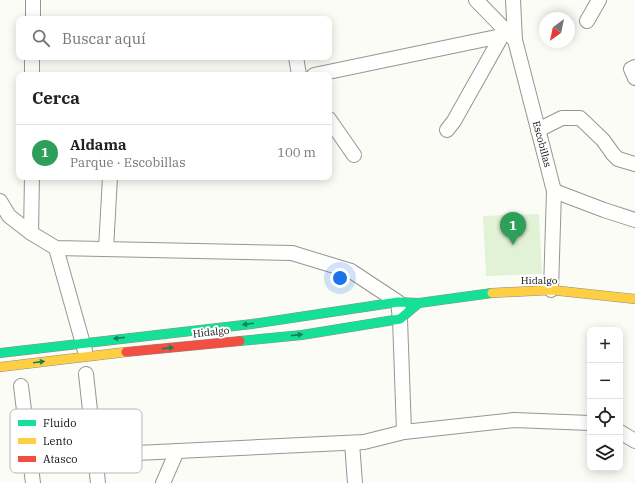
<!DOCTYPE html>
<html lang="es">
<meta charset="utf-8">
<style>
:root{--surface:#fff;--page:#f2f2f2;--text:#222;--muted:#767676;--line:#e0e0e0;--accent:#636360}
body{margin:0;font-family:"IBM Plex Serif",serif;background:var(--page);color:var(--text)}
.controls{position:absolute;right:12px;bottom:12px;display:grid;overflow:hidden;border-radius:8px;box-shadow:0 2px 10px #0003}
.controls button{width:36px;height:36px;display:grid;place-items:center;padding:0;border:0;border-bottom:1px solid var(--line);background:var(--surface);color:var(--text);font:20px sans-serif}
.compass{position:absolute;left:539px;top:12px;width:36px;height:36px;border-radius:50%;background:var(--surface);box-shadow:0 2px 10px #0003;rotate:213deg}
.you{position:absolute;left:340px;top:278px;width:14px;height:14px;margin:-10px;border:3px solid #fff;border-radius:50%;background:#1a73e8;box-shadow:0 0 0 6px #1a73e833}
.badge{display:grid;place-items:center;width:26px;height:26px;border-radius:50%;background:var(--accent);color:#fff;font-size:13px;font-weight:700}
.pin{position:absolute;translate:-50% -33px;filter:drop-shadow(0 1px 2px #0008)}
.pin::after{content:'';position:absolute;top:21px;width:14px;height:12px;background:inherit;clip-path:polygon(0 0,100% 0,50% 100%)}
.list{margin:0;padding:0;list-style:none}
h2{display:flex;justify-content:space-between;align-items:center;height:52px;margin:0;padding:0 16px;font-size:17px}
h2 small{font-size:13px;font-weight:400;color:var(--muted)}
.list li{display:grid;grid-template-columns:26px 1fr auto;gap:12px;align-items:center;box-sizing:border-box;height:56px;padding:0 16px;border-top:1px solid var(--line)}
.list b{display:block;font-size:15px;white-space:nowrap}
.list p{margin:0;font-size:13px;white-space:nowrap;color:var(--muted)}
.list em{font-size:13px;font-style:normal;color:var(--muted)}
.icon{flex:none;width:22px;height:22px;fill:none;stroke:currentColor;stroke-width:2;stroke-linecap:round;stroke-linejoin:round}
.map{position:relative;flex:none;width:635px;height:483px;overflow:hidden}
.search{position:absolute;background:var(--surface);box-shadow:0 2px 10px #0003;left:16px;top:16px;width:316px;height:44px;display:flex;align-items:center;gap:10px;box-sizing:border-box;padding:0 14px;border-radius:8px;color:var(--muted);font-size:15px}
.panel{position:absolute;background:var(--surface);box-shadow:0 2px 10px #0003;left:16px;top:72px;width:316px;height:108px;border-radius:8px}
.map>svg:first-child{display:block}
.green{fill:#e2f2d6}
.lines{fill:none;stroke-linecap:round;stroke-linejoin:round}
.street-casing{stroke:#969694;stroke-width:16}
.fast-casing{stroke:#8d8d8a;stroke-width:10}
.slow-casing{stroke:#8d8d8a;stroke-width:10}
.jam-casing{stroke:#8d8d8a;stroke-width:10}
.street{stroke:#fffffe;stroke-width:14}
.fast{stroke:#16e098;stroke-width:9}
.slow{stroke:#ffcf43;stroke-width:9}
.jam{stroke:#f24e42;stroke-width:9}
.oneway{fill:#13825b}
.labels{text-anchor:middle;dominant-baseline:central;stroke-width:4;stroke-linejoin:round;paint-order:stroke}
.street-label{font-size:10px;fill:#101010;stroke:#fff}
.key{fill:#fff;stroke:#b7b7b7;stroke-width:1}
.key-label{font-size:11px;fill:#101010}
</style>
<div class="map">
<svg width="635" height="483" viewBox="0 0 635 483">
<rect width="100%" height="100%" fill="#fcfcf6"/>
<!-- green -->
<polygon class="green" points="539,214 542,274 486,276 483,216"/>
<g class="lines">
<defs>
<g id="street">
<polyline points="476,0 513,38"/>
<polyline points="513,0 515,40 554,191 551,290"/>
<polyline points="33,19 33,0"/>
<polyline points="587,21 599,0"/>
<polyline points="296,57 299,75"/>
<polyline points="635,67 631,69 635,78"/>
<polyline points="32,75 32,57"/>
<polyline points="314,75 501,36"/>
<polyline points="329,119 354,155"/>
<polyline points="447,130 454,121 504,32"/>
<polyline points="538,130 562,118 580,118 603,140 613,154 618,159 635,164"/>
<polyline points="554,191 604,210 635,220"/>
<polyline points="0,201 9,216 31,233 56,248 292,253 351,271 398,302 400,319 404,432"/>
<polyline points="31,233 32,177"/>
<polyline points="56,248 85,351"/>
<polyline points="106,249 110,177"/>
<polyline points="86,374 98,483"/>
<polyline points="21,386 33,483"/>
<polyline points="620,432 635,441"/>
<polyline points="352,443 355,483"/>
<polyline points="95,455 364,442 404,432 514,420 590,423"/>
<polyline points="163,483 177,451"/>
</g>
<g id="fast">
<polyline points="240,341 302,335 400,319 419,303"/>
<polyline points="0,353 252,324 398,302 419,303 492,293"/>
</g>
<g id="slow">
<polyline points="492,293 551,290 635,299"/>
<polyline points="0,367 126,352"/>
</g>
<polyline id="jam" points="126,352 240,341"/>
</defs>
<!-- street casing -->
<use href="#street" class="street-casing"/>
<!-- fast casing -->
<use href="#fast" class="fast-casing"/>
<!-- slow casing -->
<use href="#slow" class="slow-casing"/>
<!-- jam casing -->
<use href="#jam" class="jam-casing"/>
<!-- street -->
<use href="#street" class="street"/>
<!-- fast -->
<use href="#fast" class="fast"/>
<!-- slow -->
<use href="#slow" class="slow"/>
<!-- jam -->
<use href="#jam" class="jam"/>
</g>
<!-- one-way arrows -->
<defs><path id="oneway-solid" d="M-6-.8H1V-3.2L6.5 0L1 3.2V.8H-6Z"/></defs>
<g class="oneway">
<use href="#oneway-solid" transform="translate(248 324) rotate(173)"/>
<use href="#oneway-solid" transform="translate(297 335) rotate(-6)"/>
<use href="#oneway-solid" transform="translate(119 338) rotate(174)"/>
<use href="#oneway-solid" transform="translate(168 348) rotate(-6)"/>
<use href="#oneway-solid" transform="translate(39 362) rotate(-7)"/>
</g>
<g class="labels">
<!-- street labels -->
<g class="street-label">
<text transform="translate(542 144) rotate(75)">Escobillas</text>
<text x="539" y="280">Hidalgo</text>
<text transform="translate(211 332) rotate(-6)">Hidalgo</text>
</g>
</g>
<!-- legend -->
<rect x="10" y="409" width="132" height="64" rx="6" class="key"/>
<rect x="18" y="420" width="18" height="6" fill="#16e098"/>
<rect x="18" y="438" width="18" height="6" fill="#ffcf43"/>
<rect x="18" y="456" width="18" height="6" fill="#f24e42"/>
<g class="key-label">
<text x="43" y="427">Fluido</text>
<text x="43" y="445">Lento</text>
<text x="43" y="463">Atasco</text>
</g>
</svg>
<div class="controls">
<button>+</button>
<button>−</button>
<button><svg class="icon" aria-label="locate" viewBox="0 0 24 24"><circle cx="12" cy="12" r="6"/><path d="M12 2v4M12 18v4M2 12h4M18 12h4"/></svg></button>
<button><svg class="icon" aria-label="layers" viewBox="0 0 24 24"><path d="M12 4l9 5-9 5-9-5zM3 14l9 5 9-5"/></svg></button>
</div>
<svg class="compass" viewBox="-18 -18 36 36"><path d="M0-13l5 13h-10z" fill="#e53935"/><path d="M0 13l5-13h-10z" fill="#767676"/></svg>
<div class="you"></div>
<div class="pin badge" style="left:513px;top:245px;background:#2e9e5b">1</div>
<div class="search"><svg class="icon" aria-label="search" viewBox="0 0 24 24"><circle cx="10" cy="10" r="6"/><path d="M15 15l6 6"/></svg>Buscar aquí</div>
<section class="panel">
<h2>Cerca<small></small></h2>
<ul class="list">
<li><span class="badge" style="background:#2e9e5b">1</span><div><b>Aldama</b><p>Parque · Escobillas</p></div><em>100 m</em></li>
</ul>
</section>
</div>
